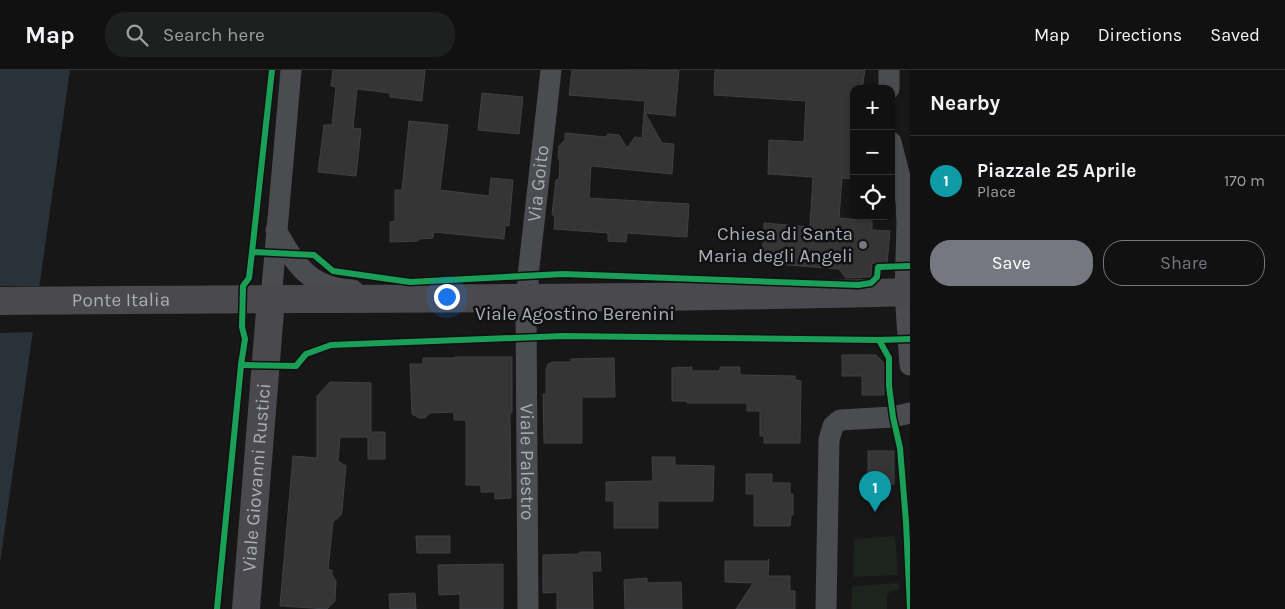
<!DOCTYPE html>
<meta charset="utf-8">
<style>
:root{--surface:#111;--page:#1e1f1f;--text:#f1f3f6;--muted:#9c9d9f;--line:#303131;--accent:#757880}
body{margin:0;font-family:Karla,sans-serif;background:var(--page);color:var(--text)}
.controls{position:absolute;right:15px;top:15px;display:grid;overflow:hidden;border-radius:10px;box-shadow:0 1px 4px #0004}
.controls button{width:45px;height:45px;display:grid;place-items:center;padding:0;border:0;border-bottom:1px solid var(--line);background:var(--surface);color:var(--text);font:25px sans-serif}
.you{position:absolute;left:446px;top:226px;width:18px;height:18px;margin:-12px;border:4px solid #fff;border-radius:50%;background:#1a73e8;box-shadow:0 0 0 8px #1a73e833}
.badge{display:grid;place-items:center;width:32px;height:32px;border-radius:50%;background:var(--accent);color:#fff;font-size:16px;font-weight:700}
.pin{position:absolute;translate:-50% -41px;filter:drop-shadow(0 1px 2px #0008)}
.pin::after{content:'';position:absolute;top:26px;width:18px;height:15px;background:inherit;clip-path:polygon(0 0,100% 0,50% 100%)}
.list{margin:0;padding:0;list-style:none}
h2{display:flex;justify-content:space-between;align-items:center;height:65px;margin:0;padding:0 20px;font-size:21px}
h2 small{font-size:16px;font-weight:400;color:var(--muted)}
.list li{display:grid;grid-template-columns:32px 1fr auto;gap:15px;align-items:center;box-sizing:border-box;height:90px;padding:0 20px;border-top:1px solid var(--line)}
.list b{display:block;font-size:19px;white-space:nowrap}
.list p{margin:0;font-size:16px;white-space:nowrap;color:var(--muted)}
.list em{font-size:16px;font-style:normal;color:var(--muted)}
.actions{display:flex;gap:10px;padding:15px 20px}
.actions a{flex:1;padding:11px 0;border:1px solid var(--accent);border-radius:20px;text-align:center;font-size:18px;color:var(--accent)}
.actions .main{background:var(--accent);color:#fff}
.icon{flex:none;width:28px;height:28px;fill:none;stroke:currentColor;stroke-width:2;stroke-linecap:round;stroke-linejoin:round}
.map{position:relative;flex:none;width:910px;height:539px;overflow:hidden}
header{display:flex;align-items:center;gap:30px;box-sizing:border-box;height:70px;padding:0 25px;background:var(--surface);border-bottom:1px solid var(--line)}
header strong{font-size:24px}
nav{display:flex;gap:28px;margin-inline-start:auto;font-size:18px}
.search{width:350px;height:45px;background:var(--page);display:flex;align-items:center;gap:12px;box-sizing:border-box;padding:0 18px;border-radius:20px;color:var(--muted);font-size:19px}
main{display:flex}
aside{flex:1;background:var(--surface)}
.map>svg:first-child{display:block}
.green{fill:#1d241e}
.water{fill:#2a3239}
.pier{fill:#171717}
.building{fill:#353536;stroke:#3f4043}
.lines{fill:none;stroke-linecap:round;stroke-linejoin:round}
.street{stroke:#4b4c50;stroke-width:21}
.secondary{stroke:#4a4a4e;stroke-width:28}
.cycleway-casing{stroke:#111113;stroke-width:9}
.cycleway{stroke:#1a9f57;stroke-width:6}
.poi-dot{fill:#757880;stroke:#111113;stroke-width:2}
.labels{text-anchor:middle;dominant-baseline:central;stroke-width:5;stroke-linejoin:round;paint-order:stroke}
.street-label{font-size:19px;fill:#a8adb8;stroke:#111113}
.poi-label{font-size:19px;fill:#a8adb8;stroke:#111113;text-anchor:end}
</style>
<header>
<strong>Map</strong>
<div class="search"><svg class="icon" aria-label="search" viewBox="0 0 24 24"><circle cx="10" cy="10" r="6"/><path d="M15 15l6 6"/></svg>Search here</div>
<nav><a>Map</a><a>Directions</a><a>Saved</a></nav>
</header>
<main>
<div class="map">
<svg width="910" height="539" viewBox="0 0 910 539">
<rect width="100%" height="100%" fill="#171717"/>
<!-- green -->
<g class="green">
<polygon points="895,466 898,505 853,507 854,469"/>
<polygon points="899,513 899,520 889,521 889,524 887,526 887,539 851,539 852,518 854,516"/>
</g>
<!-- water -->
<polygon class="water" points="0,0 70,0 0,493"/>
<!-- pier -->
<polygon class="pier" points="0,216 42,216 35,262 0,263"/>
<!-- building -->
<g class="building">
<polygon points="333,0 425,0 422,31 390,27 390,23 357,19 353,58 361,59 356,106 318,102 324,55 332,55 336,17 331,16"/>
<polygon points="572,0 648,1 648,0 679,0 675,46 645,43 662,73 674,74 672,104 591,96 589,128 689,134 687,167 627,163 626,172 608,171 608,163 554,159 555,147 552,144 556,110 559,109 560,91 558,88 559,76 565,70 565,63 606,67 608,64 619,65 627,78 635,67 642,68 645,31 569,25"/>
<polygon points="715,0 865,0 862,19 854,19 854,109 842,108 839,148 872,151 872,160 890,161 887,194 872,193 871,207 846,208 839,199 762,193 764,153 810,157 813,107 768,104 769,70 804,72 806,31 714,25"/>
<polygon points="482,23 523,27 519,64 478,60"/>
<polygon points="409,51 448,55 440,120 489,126 491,108 513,110 509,156 505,155 504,169 434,162 433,168 418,169 418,171 390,172 390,152 395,151 395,120 402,120"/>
<polygon points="842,285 876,285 884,293 884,325 862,325 862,306 842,306"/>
<polygon points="455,287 512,287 512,343 510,343 511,428 495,429 495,422 481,422 481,415 466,415 466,350 454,350 454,342 430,343 425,348 419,348 412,344 410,294 423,294 423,288 455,288"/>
<polygon points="614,288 615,327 582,327 582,373 544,373 543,324 546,324 546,299 548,294 553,292 571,292 571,289"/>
<polygon points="692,297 692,301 720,301 720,297 740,297 740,305 795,306 795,310 801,311 800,373 764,373 764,366 760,366 760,341 747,341 747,333 687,333 687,331 672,331 672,298"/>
<polygon points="330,312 371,313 371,362 385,362 385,389 368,389 368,367 340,367 338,391 346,396 342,440 341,445 333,452 328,500 332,500 332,505 336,511 335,531 327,539 280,536 293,386 317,388 317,326"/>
<rect x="868" y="381" width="26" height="33"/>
<polygon points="652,387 675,387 675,395 714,396 713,431 658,431 658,458 614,458 614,431 606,431 606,412 653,411"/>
<polygon points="746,404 772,404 772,413 790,413 790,424 793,424 793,445 791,445 790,456 754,456 754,424 746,424"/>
<polygon points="416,466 450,466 450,483 417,483"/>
<polygon points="580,482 600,482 601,501 592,501 593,539 557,539 557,522 543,523 543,485 580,484"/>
<polygon points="769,489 768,506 790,506 790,521 795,521 795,539 736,539 753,513 725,512 725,491 767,491"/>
<polygon points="503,494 503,539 460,539 460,524 439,525 438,495"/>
<polygon points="647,508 647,513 681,512 682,539 625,539 624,510"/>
<polygon points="415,523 416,539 390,539 389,524"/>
</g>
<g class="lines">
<!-- street -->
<g class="street">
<polyline points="889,0 889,19"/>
<polyline points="891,72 906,131 907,153 905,223 910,295"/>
<path d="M 276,160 C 296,195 309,218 353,220"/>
<path id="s1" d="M 528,228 L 528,206 L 551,0"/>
<polyline points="271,229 291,0"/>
<path id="s2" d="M 526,244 L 528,539"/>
<polyline points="826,539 829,370 833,356 840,350 893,347 910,343"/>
</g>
<!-- secondary -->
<g class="secondary">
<path id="s3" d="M 0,231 C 303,228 607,230 910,222"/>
<path id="s4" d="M 246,539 L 271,229"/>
</g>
<defs>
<g id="cycleway">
<polyline points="252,182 272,0"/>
<polyline points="879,270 889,288 889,316 893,347 900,378 906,452 910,539"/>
<polyline points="241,295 296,296 306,284 331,275 563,266 879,270 910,269"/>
<polyline points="217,539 241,295 245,269 242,257 243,216 249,208 252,182 314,185 333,201 410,212 563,204 858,215 871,213 877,207 878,197 910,196"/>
</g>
</defs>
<!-- cycleway casing -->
<use href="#cycleway" class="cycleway-casing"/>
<!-- cycleway -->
<use href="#cycleway" class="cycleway"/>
</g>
<!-- markers -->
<circle class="poi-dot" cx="863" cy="175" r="5"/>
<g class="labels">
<!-- street labels -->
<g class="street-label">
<text stroke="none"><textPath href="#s1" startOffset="115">Via Goito</textPath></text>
<text stroke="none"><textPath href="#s3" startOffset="121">Ponte Italia</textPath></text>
<text x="575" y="244">Viale Agostino Berenini</text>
<text stroke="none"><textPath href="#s2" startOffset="148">Viale Palestro</textPath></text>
<text stroke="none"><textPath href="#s4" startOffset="132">Viale Giovanni Rustici</textPath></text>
</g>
<!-- poi labels -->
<g class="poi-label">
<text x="853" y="164">Chiesa di Santa<tspan x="853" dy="22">Maria degli Angeli</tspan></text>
</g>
</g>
</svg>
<div class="controls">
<button>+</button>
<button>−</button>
<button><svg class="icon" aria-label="locate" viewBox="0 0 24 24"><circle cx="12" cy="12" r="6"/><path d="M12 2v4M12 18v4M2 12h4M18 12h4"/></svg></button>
</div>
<div class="you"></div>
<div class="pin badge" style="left:875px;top:442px;background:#0f9aa8">1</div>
</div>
<aside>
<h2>Nearby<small></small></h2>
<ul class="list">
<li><span class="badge" style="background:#0f9aa8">1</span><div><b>Piazzale 25 Aprile</b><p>Place</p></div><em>170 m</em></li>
</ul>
<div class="actions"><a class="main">Save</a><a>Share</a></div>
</aside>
</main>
